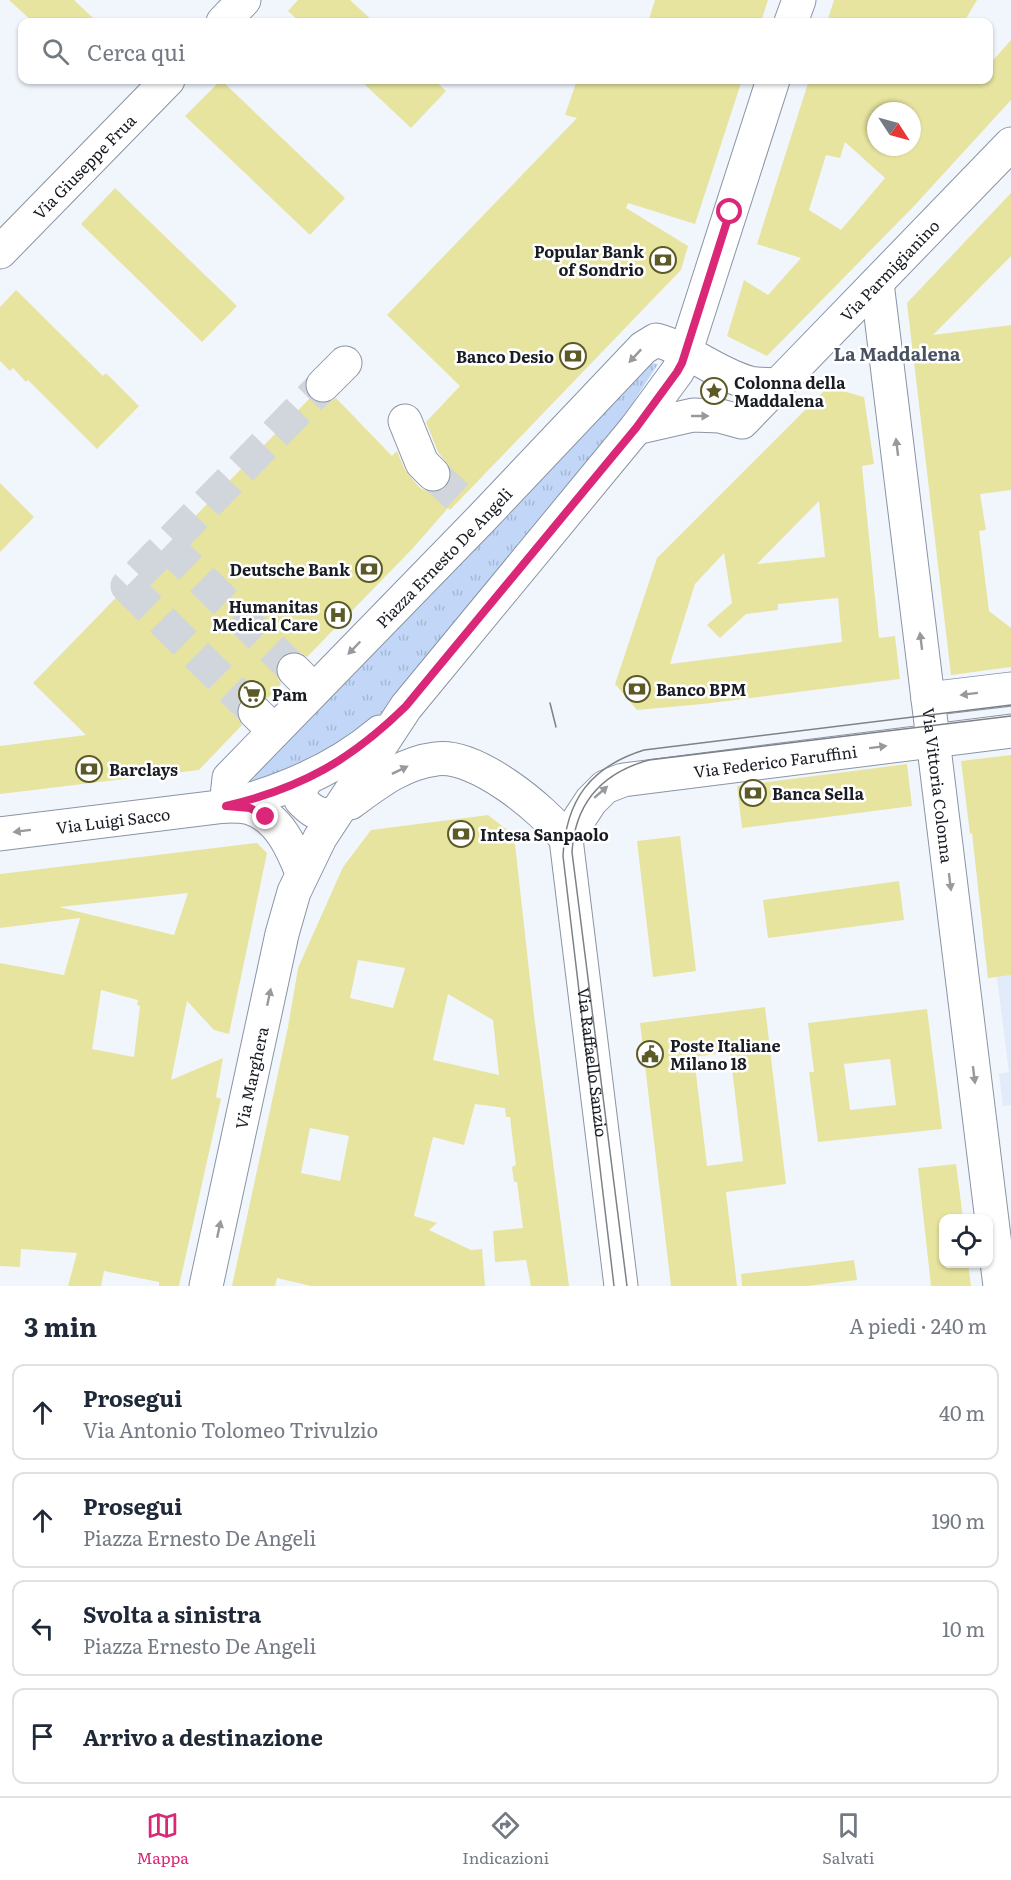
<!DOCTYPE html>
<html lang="it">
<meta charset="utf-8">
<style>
:root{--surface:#fff;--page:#f6f6f7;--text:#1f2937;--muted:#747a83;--line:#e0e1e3;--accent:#db2777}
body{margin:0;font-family:Literata,serif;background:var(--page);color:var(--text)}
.controls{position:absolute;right:18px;bottom:18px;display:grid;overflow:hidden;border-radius:12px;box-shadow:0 2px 4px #0004}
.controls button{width:54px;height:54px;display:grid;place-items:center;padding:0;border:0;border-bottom:2px solid var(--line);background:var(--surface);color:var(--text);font:30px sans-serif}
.compass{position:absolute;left:867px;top:102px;width:54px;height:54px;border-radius:50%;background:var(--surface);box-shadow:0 2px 4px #0004;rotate:126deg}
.stop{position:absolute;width:18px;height:18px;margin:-14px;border:4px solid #db2777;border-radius:50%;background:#fff}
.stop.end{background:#db2777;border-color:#fff;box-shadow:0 2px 6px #0008}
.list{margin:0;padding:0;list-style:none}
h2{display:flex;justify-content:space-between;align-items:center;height:78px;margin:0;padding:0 24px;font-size:26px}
h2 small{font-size:20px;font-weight:400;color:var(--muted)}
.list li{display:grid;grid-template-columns:39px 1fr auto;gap:18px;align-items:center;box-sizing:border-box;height:96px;margin:0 12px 12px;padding:0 12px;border:2px solid var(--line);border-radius:12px}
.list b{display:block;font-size:22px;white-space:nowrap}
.list p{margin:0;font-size:20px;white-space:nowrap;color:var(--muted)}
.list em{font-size:20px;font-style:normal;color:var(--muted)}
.icon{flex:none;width:33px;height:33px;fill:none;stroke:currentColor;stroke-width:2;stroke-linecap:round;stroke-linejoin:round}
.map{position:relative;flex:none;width:1011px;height:1286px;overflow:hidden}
.search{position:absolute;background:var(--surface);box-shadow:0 2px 4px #0004;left:18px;right:18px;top:18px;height:66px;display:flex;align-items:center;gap:15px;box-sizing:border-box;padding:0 21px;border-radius:12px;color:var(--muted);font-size:22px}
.sheet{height:510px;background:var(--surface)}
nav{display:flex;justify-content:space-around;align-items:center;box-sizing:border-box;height:84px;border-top:2px solid var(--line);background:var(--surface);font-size:16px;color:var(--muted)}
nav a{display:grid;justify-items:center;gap:3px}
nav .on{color:var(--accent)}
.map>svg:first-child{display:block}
.built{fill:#e1ebf9}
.grass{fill:url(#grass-tufts)}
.building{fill:#e7e4a0;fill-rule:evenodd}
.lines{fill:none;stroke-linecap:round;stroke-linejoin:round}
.minor-tunnel{stroke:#d1d5dc;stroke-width:33;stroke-dasharray:33 16;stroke-linecap:butt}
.minor-casing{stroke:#8a94a4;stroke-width:35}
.minor{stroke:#fff;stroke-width:33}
.tram{stroke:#7d8288;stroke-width:1.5}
.oneway{fill:#98999c}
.route{stroke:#db2777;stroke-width:8}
.labels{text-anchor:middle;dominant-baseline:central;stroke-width:5;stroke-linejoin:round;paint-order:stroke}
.street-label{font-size:16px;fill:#191d23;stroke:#fff}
.poi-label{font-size:16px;font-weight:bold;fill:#191d23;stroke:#fff;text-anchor:start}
.neighbourhood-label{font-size:18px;font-weight:bold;fill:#495261;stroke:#fff}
</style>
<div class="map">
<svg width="1011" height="1286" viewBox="0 0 1011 1286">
<defs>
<pattern id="grass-tufts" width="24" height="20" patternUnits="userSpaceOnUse" patternTransform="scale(1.5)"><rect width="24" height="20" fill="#c2d7f8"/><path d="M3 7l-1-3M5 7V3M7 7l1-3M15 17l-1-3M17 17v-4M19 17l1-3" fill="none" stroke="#a6b8d4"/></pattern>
</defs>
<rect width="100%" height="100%" fill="#f1f6fd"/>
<!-- built -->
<polygon class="built" points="1011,932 1011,1105 1003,1106 999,1074 1009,1072 997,977 988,978 983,936"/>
<!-- grass -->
<polygon class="grass" points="641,362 658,364 627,412 391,704 355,739 312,767 241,789"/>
<!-- building -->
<g class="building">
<polygon points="9,0 74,0 97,22 33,22"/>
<polygon points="298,0 350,0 374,22 300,22 288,11"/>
<polygon points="655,0 768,0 761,22 648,22"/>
<polygon points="834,0 977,0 964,22 827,22"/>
<path d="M 1011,40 L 1011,100 L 915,205 L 767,356 L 727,336 L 744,280 L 768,295 L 801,258 L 757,244 L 809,80 L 988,80 L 988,66 ZM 876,111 L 912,111 L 912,147 L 876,147 ZM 845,142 L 885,178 L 841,230 L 809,210 L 826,155 L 840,158 Z"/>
<polygon points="221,80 345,198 310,235 185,116"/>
<polygon points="360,80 434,80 446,91 411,128"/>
<polygon points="577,80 742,80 695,224 628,203 626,208 688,246 681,270 450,510 448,508 414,547 307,657 299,652 290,652 280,657 276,666 276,674 281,684 268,698 260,694 251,694 241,699 237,708 237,716 242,725 199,770 0,794 0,746 86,735 33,683 310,398 318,403 327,403 336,398 392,456 397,451 405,470 420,488 429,492 437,492 447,487 451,478 451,469 438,452 426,422 460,386 387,315 577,118 565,115"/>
<polygon points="115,188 237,306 202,342 81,224"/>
<polygon points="1011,193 1011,256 933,335 1011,325 1011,490 980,494 986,530 979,531 989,611 1011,628 1011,667 951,675 907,303"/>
<polygon points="16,290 103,376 106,373 139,406 97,449 28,380 26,382 13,368 10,371 0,361 0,307"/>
<path d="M 828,387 L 864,397 L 874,464 L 862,466 L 879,638 L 895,636 L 900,679 L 703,704 L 637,710 L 615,684 L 657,558 ZM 819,501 L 825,557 L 757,564 ZM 724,553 L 732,603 L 707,625 L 720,638 L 746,614 L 778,610 L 778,604 L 838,598 L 842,642 L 670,664 L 695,584 Z"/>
<polygon points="0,483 34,517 0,552"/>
<polygon points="1011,755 1011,975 988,978 972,833 970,834 961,761"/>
<polygon points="907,764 912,806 742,828 737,786"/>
<path d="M 488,815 L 514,835 L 534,1015 L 569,1286 L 531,1286 L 526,1260 L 495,1262 L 493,1231 L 523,1228 L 517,1182 L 514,1182 L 512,1167 L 516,1165 L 513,1143 L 510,1117 L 506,1117 L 505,1108 L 475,1104 L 464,1145 L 433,1137 L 414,1216 L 437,1223 L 429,1230 L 471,1250 L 482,1249 L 485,1286 L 311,1286 L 277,1278 L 275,1286 L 232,1286 L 288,1027 L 298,968 L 343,867 L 371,830 ZM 358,960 L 405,968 L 393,1008 L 350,998 ZM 448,994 L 493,1020 L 499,1075 L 433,1060 ZM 310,1128 L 349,1136 L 340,1181 L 301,1173 Z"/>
<polygon points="680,836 696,971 653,977 637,841"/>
<path d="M 257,843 L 267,853 L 229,1034 L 214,1030 L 187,1001 L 171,1080 L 223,1058 L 216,1097 L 221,1099 L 179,1286 L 159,1286 L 159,1282 L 104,1271 L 101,1286 L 68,1286 L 77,1253 L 21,1249 L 20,1267 L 0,1266 L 0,963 L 64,975 L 80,918 L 0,928 L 0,874 ZM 188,893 L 174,935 L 59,907 ZM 101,990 L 138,1000 L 137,1005 L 140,1006 L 134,1057 L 92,1049 Z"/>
<polygon points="899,881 904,920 768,938 763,900"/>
<path d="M 765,1007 L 786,1184 L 726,1192 L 737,1286 L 671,1286 L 640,1023 ZM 730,1052 L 743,1161 L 707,1166 L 694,1057 Z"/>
<path d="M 927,1009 L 942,1129 L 818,1142 L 809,1072 L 814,1072 L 808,1023 ZM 890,1059 L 896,1105 L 850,1110 L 844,1064 Z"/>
<polygon points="956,1164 963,1218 944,1218 944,1263 968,1263 971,1286 931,1286 918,1168"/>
<polygon points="854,1260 857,1280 807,1286 742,1286 741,1274"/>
</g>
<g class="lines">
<!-- minor-tunnel -->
<g class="minor-tunnel">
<polyline points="433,474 460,499"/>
<polyline points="167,545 294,670"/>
<polyline points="255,712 127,586 323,385"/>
</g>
<defs>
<g id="minor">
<polyline points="223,22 244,0"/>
<polyline points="791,22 799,0"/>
<path id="s1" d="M 0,252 L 168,80"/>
<path id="s2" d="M 877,283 L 1000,1286"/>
<polyline points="323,385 345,363"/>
<polyline points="405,421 422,463 433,474"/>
<path id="s3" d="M 636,428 L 693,415 L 720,416 L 742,422 L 1011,144"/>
<polyline points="294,670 314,690"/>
<polyline points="928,699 1011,689"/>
<polyline points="255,712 274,731"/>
<path d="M 306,779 L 301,789 L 301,800 C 311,811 319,816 334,815"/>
<path id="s4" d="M 350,803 C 376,784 402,763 436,759 C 475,753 544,809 566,839 L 621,1286"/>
<path id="s5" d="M 226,806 L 229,778 L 481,519 L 643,348 L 656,340 C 687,348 718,375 750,383 C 759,385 769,384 778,385"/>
<path d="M 227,806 C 234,806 243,806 250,808 C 279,817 292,848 302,873"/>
<path id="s6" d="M 0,834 L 226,806 C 282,792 335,770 380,732"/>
<path id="s7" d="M 566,839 L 591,801 L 605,787 L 623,780 L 1011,731"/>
<path id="s8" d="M 206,1286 L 282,934 L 294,892 L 320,838 L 406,707 L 636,428 L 677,372 L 682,363 L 773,80"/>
</g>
</defs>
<!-- minor casing -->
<use href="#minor" class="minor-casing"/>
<!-- minor -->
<use href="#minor" class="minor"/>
<!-- tram -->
<g class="tram">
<polyline points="550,703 556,727"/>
<path d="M 614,1286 L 563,856 C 566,800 590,767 644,750 L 1011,705"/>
<path d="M 627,1286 L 572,852 C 575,803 602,773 649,760 L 1011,716"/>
</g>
</g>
<!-- one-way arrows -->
<defs><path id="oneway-solid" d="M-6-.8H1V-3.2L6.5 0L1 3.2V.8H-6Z" transform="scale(1.5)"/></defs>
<g class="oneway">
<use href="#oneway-solid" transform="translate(635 356) rotate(133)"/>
<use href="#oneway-solid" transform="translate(700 416)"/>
<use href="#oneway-solid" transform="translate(897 447) rotate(-97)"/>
<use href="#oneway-solid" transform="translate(921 641) rotate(-97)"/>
<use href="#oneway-solid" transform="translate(354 648) rotate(134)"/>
<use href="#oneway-solid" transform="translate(969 694) rotate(173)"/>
<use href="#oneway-solid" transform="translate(878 747) rotate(-7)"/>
<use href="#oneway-solid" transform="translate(400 770) rotate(-26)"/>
<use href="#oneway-solid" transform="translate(601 792) rotate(-41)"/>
<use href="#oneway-solid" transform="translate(22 831) rotate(173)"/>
<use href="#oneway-solid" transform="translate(950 882) rotate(83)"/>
<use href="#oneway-solid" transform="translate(269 997) rotate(-78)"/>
<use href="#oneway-solid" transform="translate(974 1075) rotate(83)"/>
<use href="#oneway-solid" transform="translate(219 1229) rotate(-78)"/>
</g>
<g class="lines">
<!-- route -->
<path class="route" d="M 266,817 L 250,808 L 226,806 C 302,788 351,760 406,706 L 636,428 L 677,372 L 682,363 L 730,212"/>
</g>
<!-- icons -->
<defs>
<symbol id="bank-ring" viewBox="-11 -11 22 22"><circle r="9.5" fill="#fff" stroke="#5c5a26" stroke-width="1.5"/><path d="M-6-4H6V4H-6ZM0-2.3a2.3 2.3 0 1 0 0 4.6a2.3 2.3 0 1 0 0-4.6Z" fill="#5c5a26"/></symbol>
<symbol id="sight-ring" viewBox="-11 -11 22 22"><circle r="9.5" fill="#fff" stroke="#5c5a26" stroke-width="1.5"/><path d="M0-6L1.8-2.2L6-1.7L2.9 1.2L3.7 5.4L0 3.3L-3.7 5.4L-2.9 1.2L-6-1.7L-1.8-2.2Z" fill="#5c5a26"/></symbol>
<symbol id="hospital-ring" viewBox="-11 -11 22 22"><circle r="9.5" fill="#fff" stroke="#5c5a26" stroke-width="1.5"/><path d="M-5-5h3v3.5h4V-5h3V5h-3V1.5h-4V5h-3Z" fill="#5c5a26"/></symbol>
<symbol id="supermarket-ring" viewBox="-11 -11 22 22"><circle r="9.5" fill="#fff" stroke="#5c5a26" stroke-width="1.5"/><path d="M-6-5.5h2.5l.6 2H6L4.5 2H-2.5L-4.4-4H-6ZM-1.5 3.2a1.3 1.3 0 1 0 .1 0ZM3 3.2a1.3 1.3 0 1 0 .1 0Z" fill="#5c5a26"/></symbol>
<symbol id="civic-ring" viewBox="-11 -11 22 22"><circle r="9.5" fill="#fff" stroke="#5c5a26" stroke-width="1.5"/><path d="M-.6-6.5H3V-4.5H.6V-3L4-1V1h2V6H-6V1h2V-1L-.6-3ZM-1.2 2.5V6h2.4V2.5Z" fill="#5c5a26"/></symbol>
</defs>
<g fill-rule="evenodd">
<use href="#bank-ring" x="648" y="245" width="30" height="30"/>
<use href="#bank-ring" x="558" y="341" width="30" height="30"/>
<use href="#sight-ring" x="699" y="376" width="30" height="30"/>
<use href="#bank-ring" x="354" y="554" width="30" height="30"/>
<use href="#hospital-ring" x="323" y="600" width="30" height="30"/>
<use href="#bank-ring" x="622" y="674" width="30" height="30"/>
<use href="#supermarket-ring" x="237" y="679" width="30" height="30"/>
<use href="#bank-ring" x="74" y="754" width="30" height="30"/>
<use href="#bank-ring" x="738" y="778" width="30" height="30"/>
<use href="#bank-ring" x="446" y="819" width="30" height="30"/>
<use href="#civic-ring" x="635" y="1039" width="30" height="30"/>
</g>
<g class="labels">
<!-- street labels -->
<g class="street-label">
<text stroke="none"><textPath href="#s1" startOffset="120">Via Giuseppe Frua</textPath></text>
<text stroke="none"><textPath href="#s3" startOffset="320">Via Parmigianino</textPath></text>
<text stroke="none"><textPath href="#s5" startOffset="336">Piazza Ernesto De Angeli</textPath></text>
<text stroke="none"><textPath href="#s7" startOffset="238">Via Federico Faruffini</textPath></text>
<text stroke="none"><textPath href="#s2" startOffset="506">Via Vittoria Colonna</textPath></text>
<text stroke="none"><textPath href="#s6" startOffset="114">Via Luigi Sacco</textPath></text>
<text stroke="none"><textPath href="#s4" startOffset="480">Via Raffaello Sanzio</textPath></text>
<text stroke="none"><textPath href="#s8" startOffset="213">Via Marghera</textPath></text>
</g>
<!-- poi labels -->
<g class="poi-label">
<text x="644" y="251" text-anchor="end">Popular Bank<tspan x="644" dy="18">of Sondrio</tspan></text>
<text x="554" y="356" text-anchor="end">Banco Desio</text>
<text x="734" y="382">Colonna della<tspan x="734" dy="18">Maddalena</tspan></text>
<text x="350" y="569" text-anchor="end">Deutsche Bank</text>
<text x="318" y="606" text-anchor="end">Humanitas<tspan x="318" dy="18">Medical Care</tspan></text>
<text x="656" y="689">Banco BPM</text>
<text x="272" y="694">Pam</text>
<text x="109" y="769">Barclays</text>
<text x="772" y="793">Banca Sella</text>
<text x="480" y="834">Intesa Sanpaolo</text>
<text x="670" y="1045">Poste Italiane<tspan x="670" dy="18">Milano 18</tspan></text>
</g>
<!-- neighbourhood labels -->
<g class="neighbourhood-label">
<text x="897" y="353">La Maddalena</text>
</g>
</g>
</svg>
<div class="controls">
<button><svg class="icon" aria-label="locate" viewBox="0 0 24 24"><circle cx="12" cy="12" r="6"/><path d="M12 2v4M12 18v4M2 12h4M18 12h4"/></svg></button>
</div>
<svg class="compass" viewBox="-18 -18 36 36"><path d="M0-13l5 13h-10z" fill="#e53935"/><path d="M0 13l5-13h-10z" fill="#747a83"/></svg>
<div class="stop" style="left:730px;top:212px"></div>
<div class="stop end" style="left:266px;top:817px"></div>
<div class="search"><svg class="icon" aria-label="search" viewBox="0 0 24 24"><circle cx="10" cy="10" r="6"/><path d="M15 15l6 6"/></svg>Cerca qui</div>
</div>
<section class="sheet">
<h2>3 min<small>A piedi · 240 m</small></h2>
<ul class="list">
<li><svg class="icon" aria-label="ahead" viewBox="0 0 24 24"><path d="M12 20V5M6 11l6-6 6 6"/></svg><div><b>Prosegui</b><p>Via Antonio Tolomeo Trivulzio</p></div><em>40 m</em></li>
<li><svg class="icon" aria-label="ahead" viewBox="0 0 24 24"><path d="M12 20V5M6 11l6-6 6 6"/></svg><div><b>Prosegui</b><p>Piazza Ernesto De Angeli</p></div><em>190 m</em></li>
<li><svg class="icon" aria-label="left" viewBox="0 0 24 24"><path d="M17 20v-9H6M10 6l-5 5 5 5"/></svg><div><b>Svolta a sinistra</b><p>Piazza Ernesto De Angeli</p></div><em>10 m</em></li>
<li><svg class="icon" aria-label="arrive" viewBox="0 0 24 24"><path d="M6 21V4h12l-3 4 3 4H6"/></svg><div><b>Arrivo a destinazione</b></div></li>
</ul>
</section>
<nav>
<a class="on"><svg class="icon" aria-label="map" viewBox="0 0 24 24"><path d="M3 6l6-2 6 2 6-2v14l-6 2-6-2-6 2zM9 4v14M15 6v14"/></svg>Mappa</a>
<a><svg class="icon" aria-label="directions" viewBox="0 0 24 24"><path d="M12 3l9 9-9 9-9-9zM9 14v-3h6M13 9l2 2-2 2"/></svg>Indicazioni</a>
<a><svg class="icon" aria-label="saved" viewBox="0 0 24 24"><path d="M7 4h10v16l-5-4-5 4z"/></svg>Salvati</a>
</nav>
